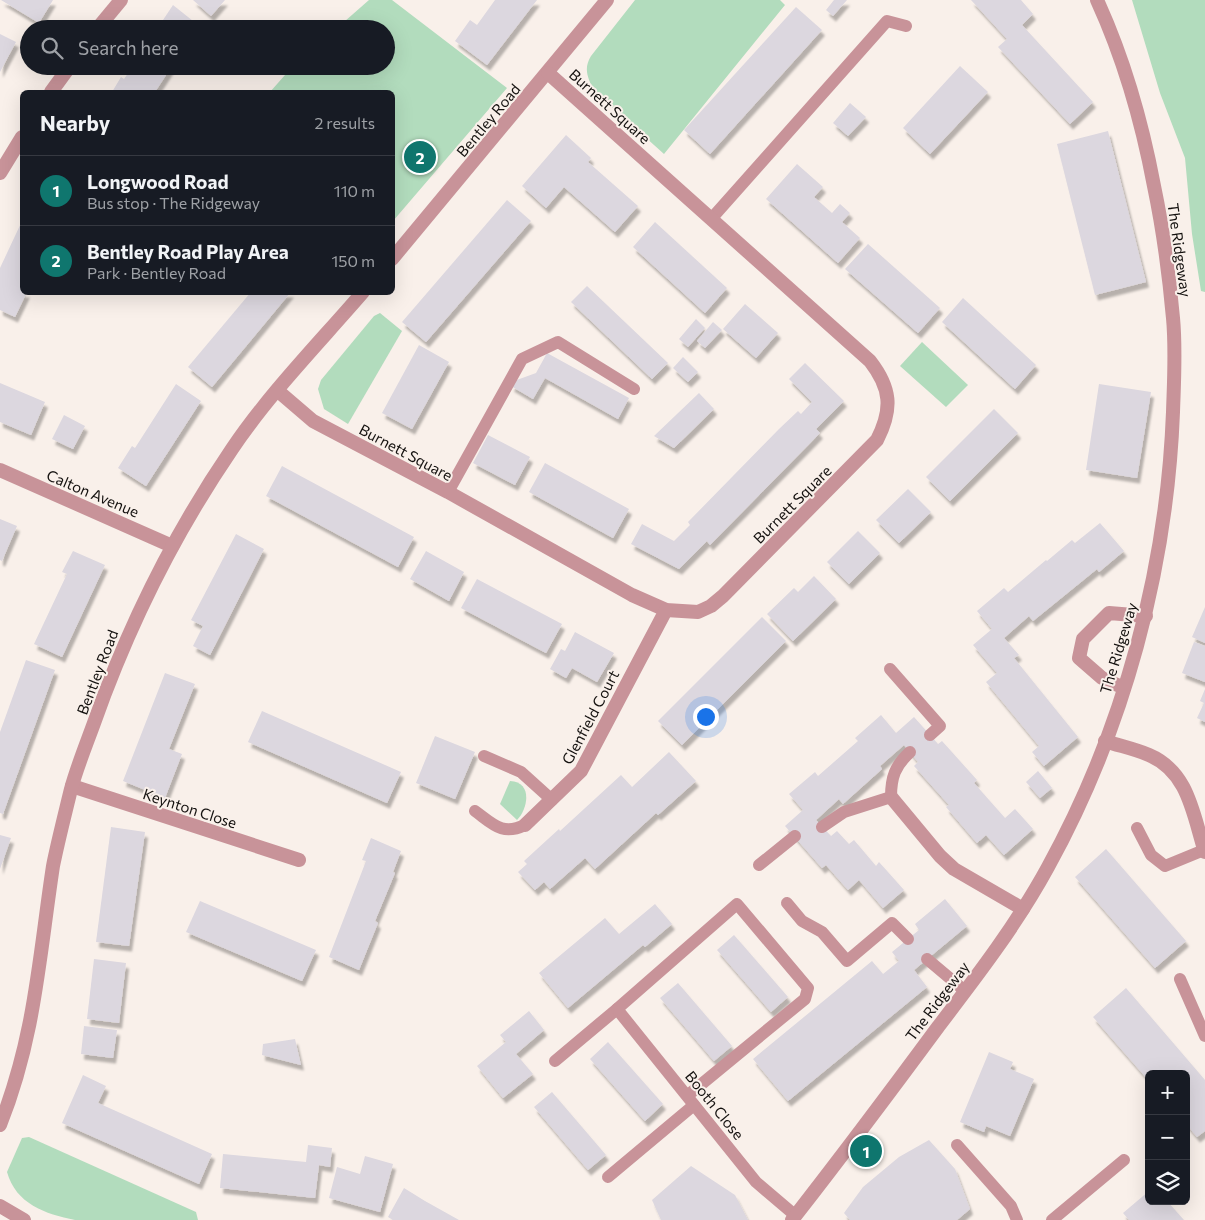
<!DOCTYPE html>
<meta charset="utf-8">
<style>
:root{--surface:#171b24;--page:#242831;--text:#f1f3f6;--muted:#9ea1a6;--line:#363941;--accent:#0f766e}
body{margin:0;font-family:Commissioner,sans-serif;background:var(--page);color:var(--text)}
.controls{position:absolute;right:15px;bottom:15px;display:grid;overflow:hidden;border-radius:8px;box-shadow:0 5px 20px #0002}
.controls button{width:45px;height:45px;display:grid;place-items:center;padding:0;border:0;border-bottom:1px solid var(--line);background:var(--surface);color:var(--text);font:25px sans-serif}
.you{position:absolute;left:705px;top:716px;width:18px;height:18px;margin:-12px;border:4px solid #fff;border-radius:50%;background:#1a73e8;box-shadow:0 0 0 8px #1a73e833}
.badge{display:grid;place-items:center;width:32px;height:32px;border-radius:50%;background:var(--accent);color:#fff;font-size:16px;font-weight:700}
.pin{position:absolute;translate:-50% -50%;border:2px solid #fff;box-shadow:0 1px 5px #0006}
.list{margin:0;padding:0;list-style:none}
h2{display:flex;justify-content:space-between;align-items:center;height:65px;margin:0;padding:0 20px;font-size:21px}
h2 small{font-size:16px;font-weight:400;color:var(--muted)}
.list li{display:grid;grid-template-columns:32px 1fr auto;gap:15px;align-items:center;box-sizing:border-box;height:70px;padding:0 20px;border-top:1px solid var(--line)}
.list b{display:block;font-size:19px;white-space:nowrap}
.list p{margin:0;font-size:16px;white-space:nowrap;color:var(--muted)}
.list em{font-size:16px;font-style:normal;color:var(--muted)}
.icon{flex:none;width:28px;height:28px;fill:none;stroke:currentColor;stroke-width:2;stroke-linecap:round;stroke-linejoin:round}
.map{position:relative;flex:none;width:1205px;height:1220px;overflow:hidden}
.search{position:absolute;background:var(--surface);box-shadow:0 5px 20px #0002;left:20px;top:20px;width:375px;height:55px;display:flex;align-items:center;gap:12px;box-sizing:border-box;padding:0 18px;border-radius:28px;color:var(--muted);font-size:19px}
.panel{position:absolute;background:var(--surface);box-shadow:0 5px 20px #0002;left:20px;top:90px;width:375px;height:205px;border-radius:8px}
.map>svg:first-child{display:block}
.green{fill:#b2dcbd}
.building{fill:#dcd7df;filter:url(#shadow)}
.lines{fill:none;stroke-linecap:round;stroke-linejoin:round}
.service{stroke:#c89399;stroke-width:12}
.minor{stroke:#c89399;stroke-width:14}
.labels{text-anchor:middle;dominant-baseline:central;stroke-width:4;stroke-linejoin:round;paint-order:stroke}
.street-label{font-size:15px;fill:#14110f;stroke:#f9f0ea}
</style>
<div class="map">
<svg width="1205" height="1220" viewBox="0 0 1205 1220">
<defs>
<filter id="shadow"><feDropShadow dx="3" dy="5.5" stdDeviation="1" flood-color="#0004"/></filter>
</defs>
<rect width="100%" height="100%" fill="#f9f0ea"/>
<!-- green -->
<g class="green">
<polygon points="369,0 392,0 507,88 393,221 392,92 270,92 293,66 386,66 386,29 336,29"/>
<path d="M 635,0 L 780,0 L 785,5 L 664,154 L 594,91 C 588,78 583,69 591,56 Z"/>
<polygon points="1132,0 1205,0 1205,292 1201,291 1192,234 1185,158 1160,93"/>
<polygon points="380,313 402,331 348,424 324,409 318,389 321,380 374,316"/>
<polygon points="922,342 968,385 946,407 900,366"/>
<path d="M 510,781 C 533,782 528,809 517,820 L 500,804 Z"/>
<path d="M 29,1137 L 196,1212 L 198,1220 L 75,1220 C 45,1214 16,1204 7,1172 L 22,1138 Z"/>
</g>
<!-- building -->
<g class="building">
<polygon points="1,0 53,0 39,23"/>
<polygon points="193,0 225,0 211,16"/>
<polygon points="495,0 537,0 487,65 455,41 470,20 477,25"/>
<polygon points="834,0 847,0 833,16 826,10"/>
<polygon points="971,0 1021,0 1033,14 1022,25 1093,102 1070,124 998,47 1007,39"/>
<polygon points="173,5 203,29 157,29"/>
<polygon points="796,7 822,30 710,154 684,130"/>
<polygon points="0,34 16,42 0,72"/>
<polygon points="133,66 172,66 155,92 112,92 121,77 124,79"/>
<polygon points="960,66 988,92 930,154 903,128"/>
<polygon points="850,103 866,117 848,136 833,123"/>
<polygon points="1108,131 1146,282 1095,295 1057,144"/>
<polygon points="566,135 591,158 588,162 638,206 615,232 564,187 546,208 522,186"/>
<polygon points="797,164 823,187 814,197 832,213 840,204 850,213 842,222 860,238 838,263 766,199"/>
<polygon points="507,200 531,221 426,342 402,322"/>
<polygon points="22,221 22,292 27,292 15,317 0,310 0,268"/>
<polygon points="655,222 727,288 705,313 633,247"/>
<polygon points="868,244 940,308 918,333 845,269"/>
<polygon points="587,286 668,363 652,379 571,302"/>
<polygon points="251,292 291,292 212,387 188,367"/>
<polygon points="963,298 1036,365 1015,389 942,322"/>
<polygon points="745,304 778,333 756,358 723,329"/>
<polygon points="696,319 705,328 688,347 679,339"/>
<polygon points="713,322 722,330 705,348 697,341"/>
<polygon points="419,345 449,362 412,429 382,413"/>
<polygon points="547,353 629,398 618,419 545,378 533,399 511,386 514,381 536,373"/>
<polygon points="683,357 698,372 688,382 673,368"/>
<polygon points="805,363 844,401 816,429 820,433 710,545 707,541 679,569 631,544 642,524 674,541 690,525 688,522 779,429 798,411 801,414 812,402 789,379"/>
<polygon points="0,383 45,402 31,435 0,422"/>
<polygon points="176,384 201,401 146,486 118,468 132,446 135,448"/>
<polygon points="1099,384 1151,392 1137,478 1086,470"/>
<polygon points="699,393 714,409 674,448 654,436"/>
<polygon points="994,409 1018,433 950,501 926,477"/>
<polygon points="64,415 85,426 73,449 52,439"/>
<polygon points="488,435 530,457 515,485 473,463"/>
<polygon points="545,463 629,509 613,538 529,492"/>
<polygon points="282,466 414,537 398,567 266,496"/>
<polygon points="908,489 931,512 899,543 876,520"/>
<polygon points="0,519 17,526 2,561 0,560"/>
<polygon points="1100,523 1124,551 1099,572 1097,569 1033,621 1029,616 1004,638 1019,655 1014,658 1078,737 1044,766 1032,752 1039,746 986,682 997,673 973,645 992,629 977,611 1004,588 1008,592 1046,560 1047,561 1072,540 1075,543"/>
<polygon points="858,531 880,553 849,584 827,562"/>
<polygon points="236,534 264,549 210,655 193,646 203,626 191,620"/>
<polygon points="73,551 105,565 62,657 34,644 67,574 62,572"/>
<polygon points="426,551 464,572 449,601 410,579"/>
<polygon points="814,576 836,599 793,641 767,614 794,588 798,592"/>
<polygon points="477,579 562,624 546,653 461,608"/>
<polygon points="1205,607 1205,643 1192,637"/>
<polygon points="762,617 786,641 682,745 658,721"/>
<polygon points="575,632 614,653 597,682 572,668 566,678 550,669 561,649 565,651"/>
<polygon points="1194,642 1205,646 1205,682 1182,673"/>
<polygon points="26,660 55,670 3,814 0,813 0,732"/>
<polygon points="165,673 195,684 169,749 182,754 165,798 123,781"/>
<polygon points="1205,689 1205,722 1197,718 1204,703 1200,701"/>
<polygon points="262,711 401,772 387,803 248,742"/>
<polygon points="881,715 896,733 914,717 938,744 942,741 977,780 974,783 1005,818 1015,809 1033,829 1004,855 986,835 977,843 946,807 949,805 914,766 918,762 904,745 880,766 882,769 843,804 839,799 816,820 831,836 837,831 849,844 854,840 876,866 879,862 904,890 883,908 859,880 848,890 826,865 822,868 785,826 803,810 789,794 815,772 818,776 858,741 855,738"/>
<polygon points="435,736 475,752 455,799 416,783"/>
<polygon points="669,752 696,781 658,815 656,813 595,869 585,858 550,889 544,882 535,890 518,872 527,864 524,861 548,839 559,829 560,831 621,775 632,787"/>
<polygon points="1038,771 1052,788 1040,798 1026,782"/>
<polygon points="111,827 145,832 129,946 96,942"/>
<polygon points="0,835 11,838 0,869"/>
<polygon points="371,838 401,851 393,872 395,873 375,921 378,923 359,970 329,957 366,861 362,860"/>
<polygon points="1106,849 1186,941 1155,968 1075,877"/>
<polygon points="945,899 967,926 914,970 927,987 788,1101 753,1059 872,961 883,974 899,961 892,952 919,930 915,924"/>
<polygon points="200,901 316,950 302,981 186,932"/>
<polygon points="655,904 672,924 645,947 643,945 568,1008 539,973 605,918 619,934"/>
<polygon points="734,935 788,997 771,1012 717,950"/>
<polygon points="94,959 126,963 119,1023 87,1019"/>
<polygon points="678,983 732,1046 714,1061 660,998"/>
<polygon points="1126,988 1205,1080 1205,1131 1197,1137 1186,1124 1186,1074 1149,1074 1149,1081 1093,1017"/>
<polygon points="529,1011 544,1030 516,1054 533,1074 503,1098 477,1066 506,1042 500,1035"/>
<polygon points="84,1026 117,1030 113,1058 81,1054"/>
<polygon points="295,1039 301,1065 262,1055 263,1044"/>
<polygon points="608,1042 663,1104 645,1121 590,1059"/>
<polygon points="989,1052 1013,1062 1010,1069 1034,1079 1010,1136 986,1126 984,1132 960,1122"/>
<polygon points="83,1075 106,1086 98,1103 212,1154 199,1184 62,1123"/>
<polygon points="552,1092 606,1155 588,1170 534,1107"/>
<polygon points="929,1140 955,1169 970,1209 957,1220 850,1220 844,1213 863,1187 899,1157"/>
<polygon points="308,1145 332,1148 330,1167 319,1165 315,1198 220,1188 223,1154 306,1162"/>
<polygon points="365,1156 393,1164 380,1212 329,1198 337,1167 360,1174"/>
<polygon points="691,1166 735,1195 748,1220 661,1220 652,1200"/>
<polygon points="404,1188 425,1201 459,1220 393,1220 388,1217"/>
<polygon points="1149,1191 1149,1201 1167,1201 1184,1220 1129,1220 1123,1213"/>
</g>
<g class="lines">
<!-- service -->
<g class="service">
<polyline points="712,218 887,21 906,26"/>
<polyline points="448,492 522,359 558,342 634,389"/>
<polyline points="890,669 940,726 930,735"/>
<polyline points="484,756 521,772 552,800"/>
<path d="M 475,811 C 493,824 502,836 525,825"/>
<path d="M 822,827 L 844,812 L 891,797 C 891,777 895,766 910,752"/>
<polyline points="1137,828 1151,855 1165,866 1204,850"/>
<polyline points="759,865 795,836"/>
<polyline points="787,903 802,921 822,932 847,961 892,923 908,939"/>
<polyline points="927,959 965,991"/>
<polyline points="1180,979 1205,1036"/>
<polyline points="555,1061 617,1009"/>
<polyline points="687,1096 805,999 808,988 737,904 617,1009 756,1182 796,1216"/>
<polyline points="957,1145 1011,1206 1017,1220"/>
<polyline points="608,1177 694,1105"/>
<polyline points="1052,1220 1124,1160"/>
</g>
<!-- minor -->
<g class="minor">
<polyline points="97,29 121,0"/>
<polyline points="51,92 70,66"/>
<polyline points="0,173 22,137"/>
<polyline points="392,259 607,0"/>
<path d="M 278,391 L 313,421 L 448,492 L 632,595 L 666,610 L 698,612 L 711,606 L 723,596 L 877,440 C 893,409 891,388 870,361 L 548,73"/>
<polyline points="0,470 172,546"/>
<polyline points="1124,688 1102,678 1079,658 1083,639 1109,613 1146,616"/>
<path d="M 1105,741 C 1120,746 1135,749 1149,755 C 1189,772 1193,815 1205,852"/>
<polyline points="72,786 299,860"/>
<polyline points="891,797 940,856 954,869 1023,909"/>
<polyline points="525,825 581,771 666,610"/>
<path d="M 0,1125 C 35,1037 39,958 53,866 C 58,841 65,814 71,789 C 77,767 86,745 94,723 C 128,627 174,534 232,449 C 269,394 319,343 363,292"/>
<polyline points="0,1206 24,1220"/>
<path d="M 792,1220 C 842,1156 890,1092 938,1027 C 977,976 1017,924 1048,867 C 1124,729 1167,569 1173,412 C 1174,381 1176,349 1173,318 C 1169,274 1163,229 1154,186 C 1142,122 1124,59 1097,0"/>
</g>
</g>
<g class="labels">
<!-- street labels -->
<g class="street-label">
<text transform="translate(610 106) rotate(42)">Burnett Square</text>
<text transform="translate(488 120) rotate(-50)">Bentley Road</text>
<text transform="translate(1180 250) rotate(82)">The Ridgeway</text>
<text transform="translate(406 452) rotate(28)">Burnett Square</text>
<text transform="translate(93 493) rotate(23)">Calton Avenue</text>
<text transform="translate(792 504) rotate(-45)">Burnett Square</text>
<text transform="translate(1118 648) rotate(-73)">The Ridgeway</text>
<text transform="translate(97 672) rotate(-69)">Bentley Road</text>
<text transform="translate(590 717) rotate(-62)">Glenfield Court</text>
<text transform="translate(190 808) rotate(18)">Keynton Close</text>
<text transform="translate(937 1001) rotate(-53)">The Ridgeway</text>
<text transform="translate(715 1105) rotate(51)">Booth Close</text>
</g>
</g>
</svg>
<div class="controls">
<button>+</button>
<button>−</button>
<button><svg class="icon" aria-label="layers" viewBox="0 0 24 24"><path d="M12 4l9 5-9 5-9-5zM3 14l9 5 9-5"/></svg></button>
</div>
<div class="you"></div>
<div class="pin badge" style="left:866px;top:1151px">1</div>
<div class="pin badge" style="left:420px;top:157px">2</div>
<div class="search"><svg class="icon" aria-label="search" viewBox="0 0 24 24"><circle cx="10" cy="10" r="6"/><path d="M15 15l6 6"/></svg>Search here</div>
<section class="panel">
<h2>Nearby<small>2 results</small></h2>
<ul class="list">
<li><span class="badge">1</span><div><b>Longwood Road</b><p>Bus stop · The Ridgeway</p></div><em>110 m</em></li>
<li><span class="badge">2</span><div><b>Bentley Road Play Area</b><p>Park · Bentley Road</p></div><em>150 m</em></li>
</ul>
</section>
</div>
